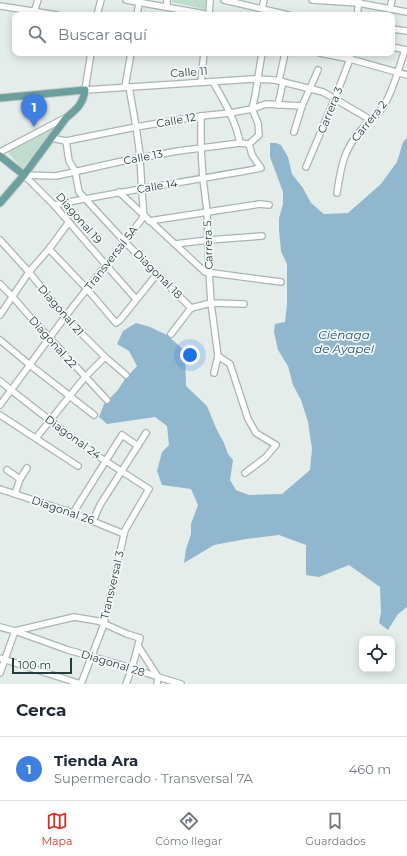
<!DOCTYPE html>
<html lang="es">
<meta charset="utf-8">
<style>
:root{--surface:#fff;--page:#f2f2f3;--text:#1f2937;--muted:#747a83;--line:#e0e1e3;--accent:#d93025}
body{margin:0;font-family:Montserrat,sans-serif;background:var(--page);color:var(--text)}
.controls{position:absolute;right:12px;bottom:12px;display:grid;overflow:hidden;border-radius:8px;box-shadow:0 2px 10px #0003}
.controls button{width:36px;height:36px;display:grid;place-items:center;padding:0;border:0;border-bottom:1px solid var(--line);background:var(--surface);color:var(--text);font:20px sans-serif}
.scale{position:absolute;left:12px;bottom:10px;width:60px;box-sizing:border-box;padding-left:4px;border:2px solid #253e3d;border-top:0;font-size:11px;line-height:14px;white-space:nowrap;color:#253e3d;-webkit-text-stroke:3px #f5faf8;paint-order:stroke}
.you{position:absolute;left:190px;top:355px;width:14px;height:14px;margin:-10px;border:3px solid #fff;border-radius:50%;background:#1a73e8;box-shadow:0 0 0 6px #1a73e833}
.badge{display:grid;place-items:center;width:26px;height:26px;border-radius:50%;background:var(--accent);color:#fff;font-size:13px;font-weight:700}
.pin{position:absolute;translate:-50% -33px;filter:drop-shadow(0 1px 2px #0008)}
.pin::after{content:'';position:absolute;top:21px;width:14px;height:12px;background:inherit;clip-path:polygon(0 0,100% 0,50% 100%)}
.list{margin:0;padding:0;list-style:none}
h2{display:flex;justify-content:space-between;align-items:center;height:52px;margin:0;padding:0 16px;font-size:17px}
h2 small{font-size:13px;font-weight:400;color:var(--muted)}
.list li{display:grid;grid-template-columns:26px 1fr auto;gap:12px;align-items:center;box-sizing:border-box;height:64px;padding:0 16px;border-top:1px solid var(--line)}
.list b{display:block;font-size:15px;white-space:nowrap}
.list p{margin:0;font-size:13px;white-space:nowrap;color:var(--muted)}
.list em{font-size:13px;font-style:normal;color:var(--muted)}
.icon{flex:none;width:22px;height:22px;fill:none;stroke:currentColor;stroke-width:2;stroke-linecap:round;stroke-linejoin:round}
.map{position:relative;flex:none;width:407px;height:684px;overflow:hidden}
.search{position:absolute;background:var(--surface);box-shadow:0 2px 10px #0003;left:12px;right:12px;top:12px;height:44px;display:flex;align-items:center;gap:10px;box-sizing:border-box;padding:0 14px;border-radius:8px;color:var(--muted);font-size:15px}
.sheet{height:116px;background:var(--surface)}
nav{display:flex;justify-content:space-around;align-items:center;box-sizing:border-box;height:56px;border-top:1px solid var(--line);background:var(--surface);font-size:11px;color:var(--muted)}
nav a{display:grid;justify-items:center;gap:2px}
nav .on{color:var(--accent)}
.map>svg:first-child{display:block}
.green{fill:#bfdcce}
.water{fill:#91b7ce}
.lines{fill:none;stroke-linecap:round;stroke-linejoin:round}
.minor-casing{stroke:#a8b5b3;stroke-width:8}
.major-casing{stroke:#c2c9c9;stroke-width:9}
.minor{stroke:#fff;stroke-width:5.5}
.major{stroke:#6c9f9e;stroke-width:7}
.labels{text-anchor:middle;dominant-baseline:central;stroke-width:3.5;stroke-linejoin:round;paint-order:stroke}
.street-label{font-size:11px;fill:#253e3d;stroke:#f5faf8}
.water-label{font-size:12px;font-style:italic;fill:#235676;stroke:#f5faf8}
</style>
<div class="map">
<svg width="407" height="684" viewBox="0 0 407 684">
<rect width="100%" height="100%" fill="#e5edeb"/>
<!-- green -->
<g class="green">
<polygon points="172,0 207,0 205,9 171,2"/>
<polygon points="53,126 54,128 22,169 8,152"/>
</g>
<!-- water -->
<polygon class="water" points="407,138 407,607 398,614 388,630 379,623 381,612 380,587 349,565 319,577 306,575 306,545 279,535 246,539 214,545 184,563 186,549 191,534 191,524 198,505 191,489 162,485 157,471 162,452 169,445 167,426 155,417 107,424 99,417 104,404 117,391 126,378 137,366 129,351 117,344 123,331 136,323 150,327 167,335 185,351 186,386 207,406 216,428 224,443 228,454 233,460 230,480 236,490 249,495 282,494 310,470 312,449 308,422 301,400 293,385 288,366 278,350 274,332 275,324 285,322 287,304 287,264 281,251 279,230 279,218 283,204 283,192 270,157 270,143 276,143 281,145 288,157 292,174 303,188 311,203 324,214 348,213 381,184 397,162 403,142"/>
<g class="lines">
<defs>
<g id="minor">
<polyline points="126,0 211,15"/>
<polyline points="224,0 288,15"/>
<polyline points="312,0 358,3 407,12"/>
<polyline points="0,6 57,15"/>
<polyline points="167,7 167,0"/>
<polyline points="262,9 264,0"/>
<polyline points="390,9 392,0"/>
<polyline points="34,12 38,0"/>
<polyline points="97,15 101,0"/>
<polyline points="137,15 139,3"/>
<polyline points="209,15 210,0"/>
<polyline points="357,15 359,1"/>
<polyline points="392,29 407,31"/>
<polyline points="392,47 407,50"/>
<polyline points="91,53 85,90 253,79 275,80 323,92 371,120"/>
<polyline points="320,53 350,59 407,75"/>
<polyline points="279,81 285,53"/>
<polyline points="201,82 204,53"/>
<path d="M 213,82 C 224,101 236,121 240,143"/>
<polyline points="125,87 131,53"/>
<polyline points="278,105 283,82"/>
<polyline points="201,116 201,148 203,179 207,211 209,272 211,303 218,356 214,373"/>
<polyline points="294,132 302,106 318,70"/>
<polyline points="51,138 66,141 136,127 201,116 230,113 252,109 266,104 302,106"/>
<polyline points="66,141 69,161 75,171 79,192 125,242 191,308"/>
<polyline points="0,152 65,118"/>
<polyline points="306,167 335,98 350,59 351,53"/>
<polyline points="24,175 56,176 118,162 178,151 240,143 249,144 259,135 258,123 252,109 255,96 262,53"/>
<polyline points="24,175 54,205 106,265 136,299"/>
<polyline points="119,192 205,272 281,282"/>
<path d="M 337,193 C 341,167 343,150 362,129 C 368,122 377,115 383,107 C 393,92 399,67 405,50"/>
<path d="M 54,205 C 122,191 192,181 261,168 L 252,155 L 249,144"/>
<polyline points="149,221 260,204 269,205"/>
<polyline points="0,240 29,272 65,317 105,357 126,375"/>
<polyline points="175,244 208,240 262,236"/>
<polyline points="49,249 87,289 116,323 120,320 157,274"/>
<polyline points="0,284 13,297 31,318 107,400"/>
<polyline points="191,308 211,303 244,304"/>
<polyline points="0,315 29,272 49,249 69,222"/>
<polyline points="171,334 191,308"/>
<polyline points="0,340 30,365 94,415"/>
<polyline points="218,356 230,364 248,419 256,433 276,445 265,458 245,473"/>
<polyline points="0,381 11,390 84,447 149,489 125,530 104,624 81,684 0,658"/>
<path d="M 0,405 C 22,376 43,346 65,317 C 91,283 119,250 144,216 C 142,197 141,177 140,157 C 138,134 133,110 129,87"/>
<polyline points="0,415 78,466"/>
<polyline points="36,438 85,377 105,357"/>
<polyline points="7,470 20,479"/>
<polyline points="0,489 73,513 124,534"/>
<polyline points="15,494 20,479 27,468"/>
<polyline points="73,513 122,435 138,446"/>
<polyline points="93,521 100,505 146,433"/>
<polyline points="0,627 15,631 68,650 132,668 158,677 181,684"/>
<polyline points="138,646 158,677"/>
<polyline points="0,673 15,631 74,617 98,621 127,634 140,638 132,668 126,684"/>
<polyline points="157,684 158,677"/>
</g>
<g id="major">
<path d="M 0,98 L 85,90 C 83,104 77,109 66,118 L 24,175 L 0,203"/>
<polyline points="0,156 24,175"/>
</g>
</defs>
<!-- minor casing -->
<use href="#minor" class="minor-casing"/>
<!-- major casing -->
<use href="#major" class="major-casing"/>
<!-- minor -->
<use href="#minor" class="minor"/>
<!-- major -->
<use href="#major" class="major"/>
</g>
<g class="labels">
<!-- street labels -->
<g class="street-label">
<text transform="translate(189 72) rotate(-4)">Calle 11</text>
<text transform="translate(330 110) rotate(-68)">Carrera 3</text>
<text transform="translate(176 120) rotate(-10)">Calle 12</text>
<text transform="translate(369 121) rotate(-51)">Carrera 2</text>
<text transform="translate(143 157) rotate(-11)">Calle 13</text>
<text transform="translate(157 186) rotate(-9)">Calle 14</text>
<text transform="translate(79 218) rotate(49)">Diagonal 19</text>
<text transform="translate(208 245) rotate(-92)">Carrera 5</text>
<text transform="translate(111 258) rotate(-52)">Transversal 5A</text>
<text transform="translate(158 274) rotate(45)">Diagonal 18</text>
<text transform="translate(61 310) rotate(49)">Diagonal 21</text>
<text transform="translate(53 342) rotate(48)">Diagonal 22</text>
<text transform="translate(73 437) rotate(36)">Diagonal 24</text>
<text transform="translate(63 510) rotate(19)">Diagonal 26</text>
<text transform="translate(112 585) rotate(-77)">Transversal 3</text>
<text transform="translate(113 663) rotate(17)">Diagonal 28</text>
</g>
<!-- water labels -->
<g class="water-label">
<text x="344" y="334">Ciénaga<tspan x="344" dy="14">de Ayapel</tspan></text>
</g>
</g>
</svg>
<div class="controls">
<button><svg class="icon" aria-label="locate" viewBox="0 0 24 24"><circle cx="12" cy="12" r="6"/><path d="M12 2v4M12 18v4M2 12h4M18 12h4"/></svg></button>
</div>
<div class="scale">100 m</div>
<div class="you"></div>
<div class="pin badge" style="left:34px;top:127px;background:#3f7fe0">1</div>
<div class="search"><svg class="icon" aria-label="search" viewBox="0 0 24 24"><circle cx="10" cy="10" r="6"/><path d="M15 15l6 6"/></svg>Buscar aquí</div>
</div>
<section class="sheet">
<h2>Cerca<small></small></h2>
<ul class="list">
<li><span class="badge" style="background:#3f7fe0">1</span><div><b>Tienda Ara</b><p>Supermercado · Transversal 7A</p></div><em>460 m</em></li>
</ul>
</section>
<nav>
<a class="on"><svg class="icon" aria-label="map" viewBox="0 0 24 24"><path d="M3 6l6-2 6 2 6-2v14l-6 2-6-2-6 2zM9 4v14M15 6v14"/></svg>Mapa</a>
<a><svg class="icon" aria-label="directions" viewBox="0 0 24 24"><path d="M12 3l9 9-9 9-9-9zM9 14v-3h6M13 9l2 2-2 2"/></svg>Cómo llegar</a>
<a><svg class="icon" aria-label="saved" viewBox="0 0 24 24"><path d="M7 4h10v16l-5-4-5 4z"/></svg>Guardados</a>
</nav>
